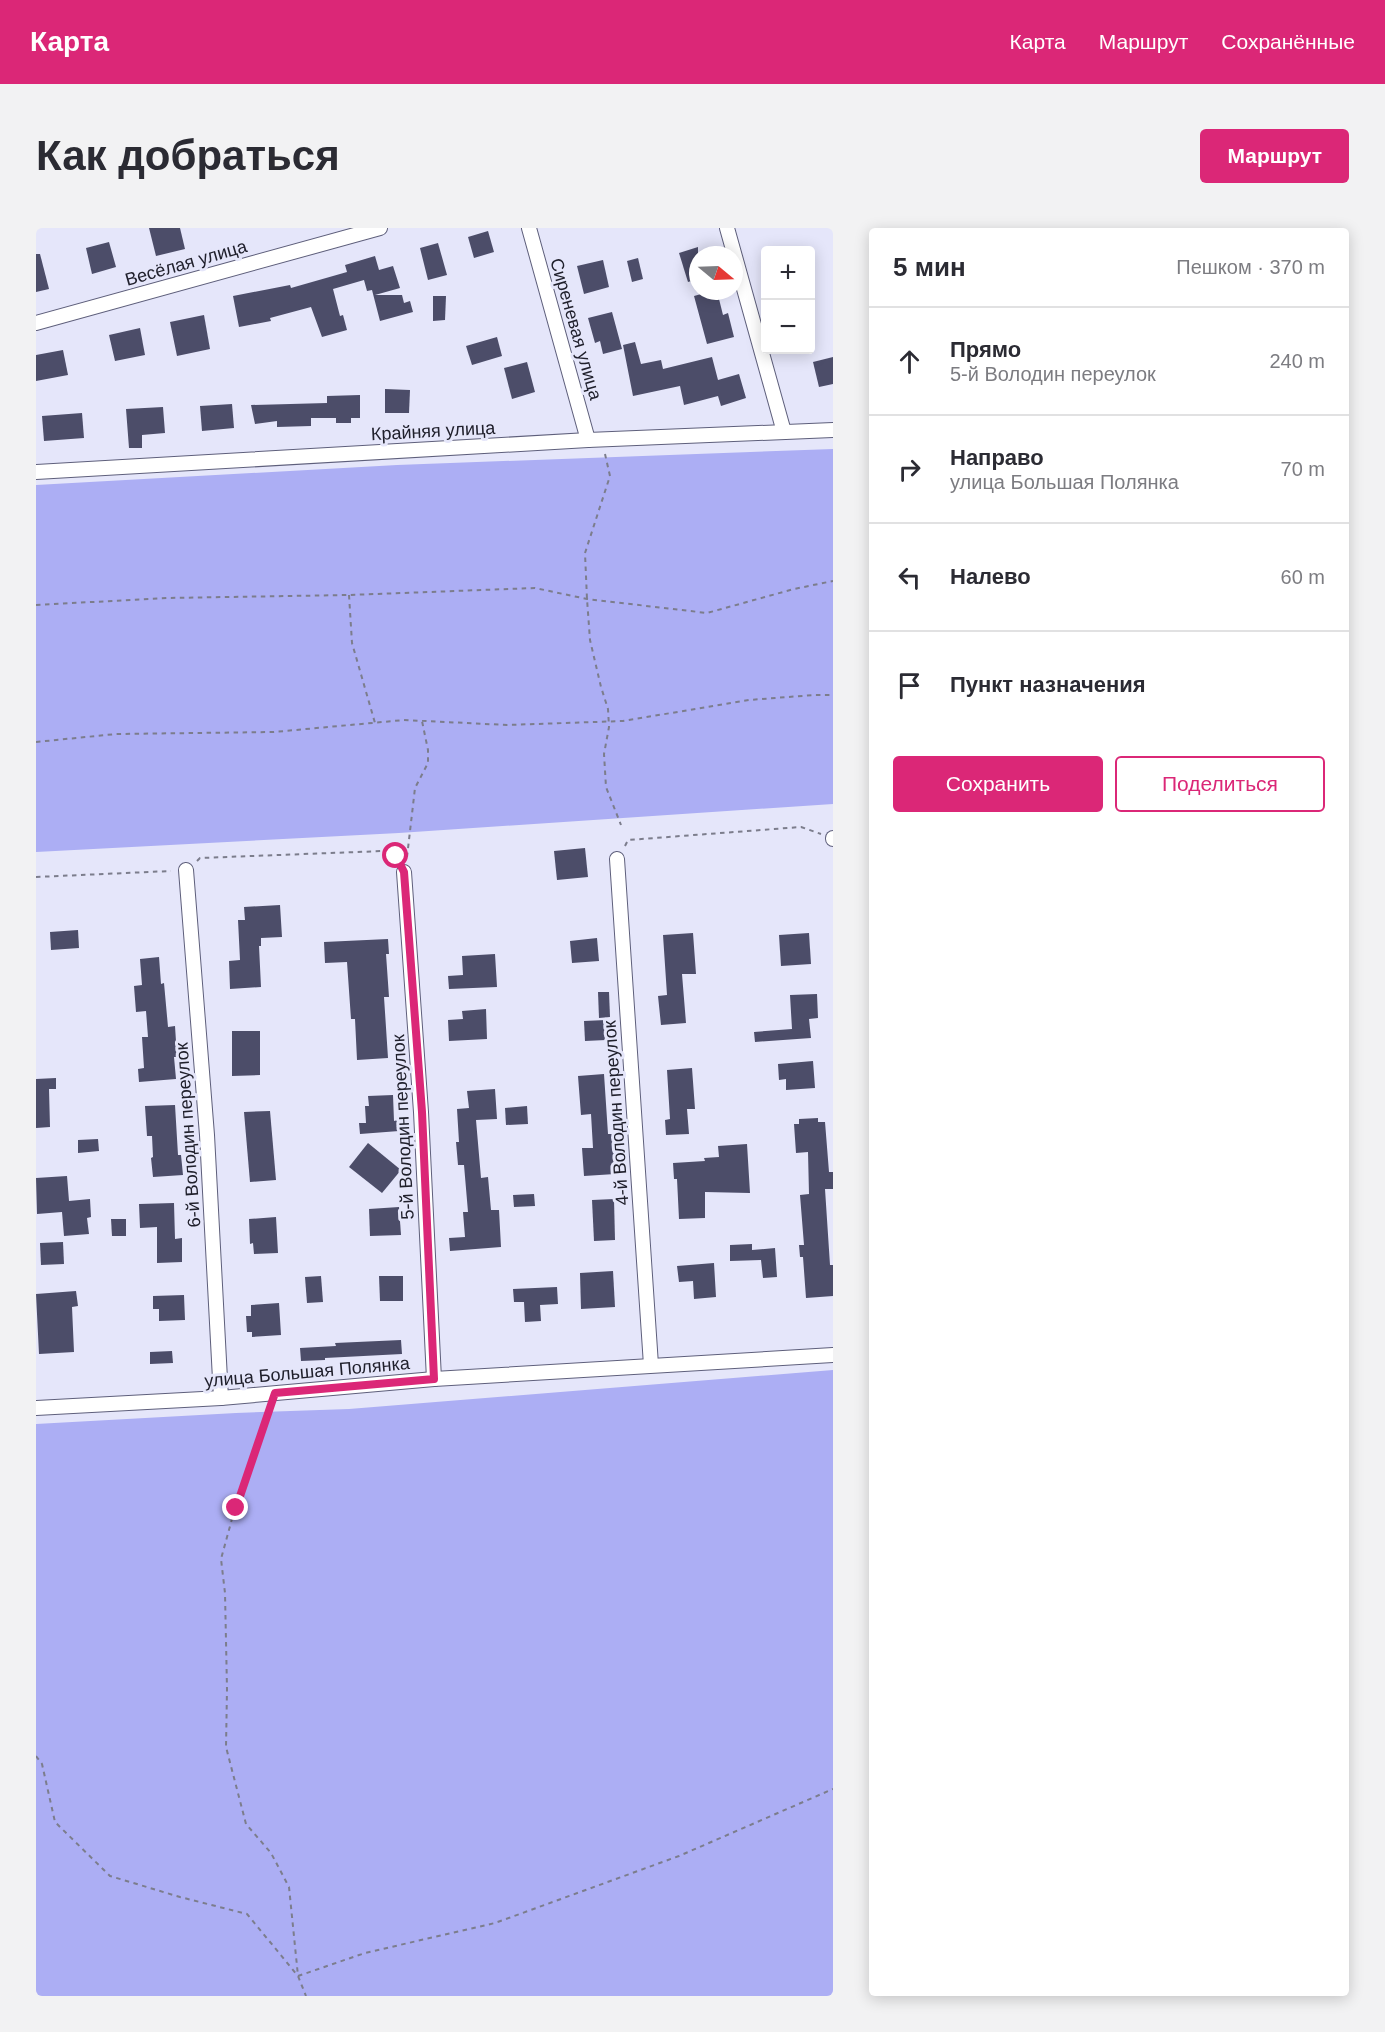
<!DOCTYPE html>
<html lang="ru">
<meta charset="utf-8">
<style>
:root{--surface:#fff;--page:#f2f2f3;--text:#2b2b33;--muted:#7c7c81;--line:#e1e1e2;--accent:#db2777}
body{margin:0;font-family:Helvetica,sans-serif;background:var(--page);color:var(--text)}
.controls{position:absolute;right:18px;top:18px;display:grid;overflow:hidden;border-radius:6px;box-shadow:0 3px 15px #0003}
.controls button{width:54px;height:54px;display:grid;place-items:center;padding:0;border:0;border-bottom:2px solid var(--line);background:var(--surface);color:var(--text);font:30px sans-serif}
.compass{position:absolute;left:653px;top:18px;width:54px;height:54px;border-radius:50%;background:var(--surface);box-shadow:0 3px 15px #0003;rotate:109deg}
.stop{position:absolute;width:18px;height:18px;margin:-14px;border:4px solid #db2777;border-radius:50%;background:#fff}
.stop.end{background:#db2777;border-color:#fff;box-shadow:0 2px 6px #0008}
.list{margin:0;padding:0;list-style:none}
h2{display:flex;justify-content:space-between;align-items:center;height:78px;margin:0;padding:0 24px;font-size:26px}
h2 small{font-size:20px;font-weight:400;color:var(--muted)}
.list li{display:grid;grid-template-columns:39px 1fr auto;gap:18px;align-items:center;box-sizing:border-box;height:108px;padding:0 24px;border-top:2px solid var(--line)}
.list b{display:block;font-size:22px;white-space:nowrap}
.list p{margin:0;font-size:20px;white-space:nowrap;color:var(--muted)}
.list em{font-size:20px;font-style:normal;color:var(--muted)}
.actions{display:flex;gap:12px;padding:18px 24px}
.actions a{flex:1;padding:14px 0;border:2px solid var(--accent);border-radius:6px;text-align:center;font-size:21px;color:var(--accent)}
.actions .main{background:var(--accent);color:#fff}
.icon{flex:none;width:33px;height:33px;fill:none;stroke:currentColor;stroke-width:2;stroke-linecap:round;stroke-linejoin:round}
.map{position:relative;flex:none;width:797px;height:1768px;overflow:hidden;border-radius:6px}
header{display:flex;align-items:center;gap:36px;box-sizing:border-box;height:84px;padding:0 30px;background:var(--accent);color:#fff}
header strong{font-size:28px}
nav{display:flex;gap:33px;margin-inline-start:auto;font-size:21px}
.intro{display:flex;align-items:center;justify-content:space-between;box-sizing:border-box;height:144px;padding:0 36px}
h1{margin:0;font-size:42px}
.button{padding:15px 27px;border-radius:6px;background:var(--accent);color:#fff;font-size:21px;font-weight:700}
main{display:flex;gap:36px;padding:0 36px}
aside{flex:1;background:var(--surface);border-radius:6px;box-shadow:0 3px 15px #0003}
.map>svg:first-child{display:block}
.green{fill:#acaef4}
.building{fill:#4c4d69}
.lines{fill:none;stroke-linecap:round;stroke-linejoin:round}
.minor-casing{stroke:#5e5f7b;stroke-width:16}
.path{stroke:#7c7d8c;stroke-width:2;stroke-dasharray:4.5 4.5;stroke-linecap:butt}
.minor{stroke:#fff;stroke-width:14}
.route{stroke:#db2777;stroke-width:8}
.labels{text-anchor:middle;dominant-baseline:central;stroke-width:6;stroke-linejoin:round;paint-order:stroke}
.street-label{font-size:18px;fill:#20202c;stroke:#e5e6fa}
</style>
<header>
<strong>Карта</strong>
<nav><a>Карта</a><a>Маршрут</a><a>Сохранённые</a></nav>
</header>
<div class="intro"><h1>Как добраться</h1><a class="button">Маршрут</a></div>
<main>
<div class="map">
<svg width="797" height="1768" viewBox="0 0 797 1768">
<rect width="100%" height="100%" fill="#e5e6fa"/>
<!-- green -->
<g class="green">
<polygon points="797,221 797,576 363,605 0,624 0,257 361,237"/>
<polygon points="797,1142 797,1768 0,1768 0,1196 200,1185 313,1181"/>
</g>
<!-- building -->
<g class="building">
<polygon points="113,0 144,0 149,21 120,28"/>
<polygon points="452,3 458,24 438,30 432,9"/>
<polygon points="73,14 80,39 56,46 50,20"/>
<polygon points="402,15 411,47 392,52 384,20"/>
<polygon points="662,19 662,51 652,54 643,25"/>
<polygon points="0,26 4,26 13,61 0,64"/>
<polygon points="339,28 343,42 357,38 364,60 339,67 366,67 368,75 374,73 377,84 344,93 336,62 331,63 328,52 297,61 304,88 307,87 311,102 286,109 275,79 234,90 235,93 203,99 197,68 254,57 255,60 311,44 309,37"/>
<polygon points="602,30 607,51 596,54 591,33"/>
<polygon points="567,32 573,59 548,66 541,38"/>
<polygon points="676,63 681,63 687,87 692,85 698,109 671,116 658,68"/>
<polygon points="397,68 410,68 409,92 397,93"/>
<polygon points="576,84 586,121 567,126 564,113 559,115 552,90"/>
<polygon points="168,87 174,121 141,128 134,94"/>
<polygon points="104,100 109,127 79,133 73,107"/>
<polygon points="461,109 466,128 436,137 430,118"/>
<polygon points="599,114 605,136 625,132 627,141 676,129 682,152 703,146 710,170 685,178 682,168 648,177 644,158 597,168 587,117"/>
<polygon points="27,122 32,147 0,153 0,127"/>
<polygon points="797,129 797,156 783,159 777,134"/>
<polygon points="491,134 499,164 476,171 468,140"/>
<polygon points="349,161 374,162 373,185 349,185"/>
<polygon points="324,167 324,190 315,190 315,195 300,195 300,190 275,190 275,198 241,199 241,193 219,196 215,177 291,175 291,168"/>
<polygon points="196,176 198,200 166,203 164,178"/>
<polygon points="127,179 129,205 106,207 106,220 93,220 90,181"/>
<polygon points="46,185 48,210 8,213 6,188"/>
<polygon points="549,620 552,649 521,652 518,623"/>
<polygon points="244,677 246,709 225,710 225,718 223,718 225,759 194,761 193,733 204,732 202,692 209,692 208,679"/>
<polygon points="42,702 43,720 15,722 14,704"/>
<polygon points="657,705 660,746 646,746 650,795 625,797 622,768 631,767 627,707"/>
<polygon points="773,705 775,736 745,738 743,707"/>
<polygon points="561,710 563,733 536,735 534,713"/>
<polygon points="352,711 353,726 350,726 353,769 348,769 352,830 321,832 319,791 315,791 311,734 289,735 288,714"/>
<polygon points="459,726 461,759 413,761 412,748 427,747 426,728"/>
<polygon points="123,729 125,756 128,755 132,799 139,798 141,829 138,829 140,851 103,854 102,841 108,840 106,809 112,809 110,783 100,784 98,758 106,757 104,731"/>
<polygon points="562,764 573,764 574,789 563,790"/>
<polygon points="781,766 782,790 773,791 775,810 719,814 718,804 756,801 754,767"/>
<polygon points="450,781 451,811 413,813 412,792 427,791 426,783"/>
<polygon points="570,792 570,812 549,813 548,793"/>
<polygon points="196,803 224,803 224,847 196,848"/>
<polygon points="777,833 779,860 750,862 750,851 743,852 742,836"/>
<polygon points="656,840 659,881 651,881 653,906 630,907 629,892 634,891 631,842"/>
<polygon points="568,846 572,906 577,906 579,946 548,948 546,920 557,920 555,886 545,887 542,848"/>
<polygon points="20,850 20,861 13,861 14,899 0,900 0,851"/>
<polygon points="459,861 461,891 440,892 445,950 452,949 455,982 463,982 465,1019 414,1023 413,1010 429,1009 427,984 432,984 428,937 422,937 420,914 423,914 421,881 433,880 431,863"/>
<polygon points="357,867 358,893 362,892 363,903 324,906 323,895 330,895 329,878 333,878 332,868"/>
<polygon points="139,877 142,927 145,927 147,947 117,949 115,930 117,929 116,908 111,908 109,878"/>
<polygon points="491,878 492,896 470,897 469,880"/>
<polygon points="234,883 240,952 214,954 208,884"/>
<polygon points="782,890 782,894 789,894 793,944 797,944 797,961 789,961 794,1037 797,1037 797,1068 770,1070 767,1029 764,1029 763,1017 768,1017 764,967 773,966 772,924 760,925 758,896 763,896 763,891"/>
<polygon points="62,911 63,923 42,925 42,912"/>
<polygon points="332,915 365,942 346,965 313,939"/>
<polygon points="711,916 714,965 669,964 669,990 643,991 641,951 638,951 637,935 669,933 668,930 683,929 682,918"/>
<polygon points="31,948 33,973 54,971 55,989 51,990 53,1006 28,1008 26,984 1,986 0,950"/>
<polygon points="498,966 499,978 478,979 477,967"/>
<polygon points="578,971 579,1012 558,1013 556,972"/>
<polygon points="138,975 139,1011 146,1010 146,1034 121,1035 121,999 104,1000 103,976"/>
<polygon points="363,979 365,1007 334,1008 333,981"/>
<polygon points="240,989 242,1025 218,1026 217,1015 214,1016 213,991"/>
<polygon points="75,991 90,991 90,1008 76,1008"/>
<polygon points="27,1014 28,1036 5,1037 4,1015"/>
<polygon points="716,1016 716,1022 739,1020 741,1049 727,1050 725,1032 694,1033 694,1017"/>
<polygon points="678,1035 680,1069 658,1071 657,1053 643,1054 641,1038"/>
<polygon points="577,1043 579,1079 545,1081 544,1045"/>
<polygon points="285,1048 287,1074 271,1075 269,1049"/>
<polygon points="343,1048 367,1048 367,1073 344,1073"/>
<polygon points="521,1059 522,1076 504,1077 505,1093 489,1094 488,1074 478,1074 477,1061"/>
<polygon points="40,1063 42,1078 36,1079 38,1124 3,1126 0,1066"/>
<polygon points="148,1067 149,1092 123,1093 123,1081 117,1081 117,1068"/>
<polygon points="243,1075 245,1107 216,1109 216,1104 211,1104 210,1088 215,1088 215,1077"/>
<polygon points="365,1112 366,1126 289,1130 289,1132 265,1133 264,1120 300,1118 299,1115"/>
<polygon points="136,1123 137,1135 114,1136 114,1124"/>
</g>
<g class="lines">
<defs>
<g id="minor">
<polyline points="493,0 552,212"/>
<polyline points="691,0 748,204"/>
<polyline points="0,95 344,0"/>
<polyline points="0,244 552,212 797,202"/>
<polyline points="797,610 797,611"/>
<polyline points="581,631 615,1137"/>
<polyline points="150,642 171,907 185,1170"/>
<polyline points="368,644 385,884 398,1151"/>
<polyline points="0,1180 185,1170 398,1151 797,1127"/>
</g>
</defs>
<!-- minor casing -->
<use href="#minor" class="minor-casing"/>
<!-- path -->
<g class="path">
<polyline points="569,226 574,248 549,325 551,371 554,412 565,459 572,481 573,499 568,526 570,559 585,597"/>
<polyline points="313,367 316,415 339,495"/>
<polyline points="0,377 131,370 313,367 499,360 551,371 671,385 758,361 797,353"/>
<polyline points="0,514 80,506 238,504 368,492 471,497 587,493 713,472 778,467 797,467"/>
<polyline points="589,618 592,612 765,599 785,606"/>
<polyline points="371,629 379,560 392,535 392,522 386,493"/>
<polyline points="161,633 164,630 347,623 360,628 362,630"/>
<polyline points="0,649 135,643"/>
<polyline points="234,1179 199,1280 185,1331 189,1365 191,1461 190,1519 210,1596 235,1625 253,1659 262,1748 270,1768"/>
<polyline points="0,1528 6,1536 19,1594 74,1648 144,1669 211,1686 262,1748"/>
<polyline points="262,1748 329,1725 459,1695 643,1628 797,1561"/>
</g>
<!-- minor -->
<use href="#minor" class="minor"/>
</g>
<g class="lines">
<!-- route -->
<polyline class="route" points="200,1280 239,1165 398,1151 386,884 368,644 360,628"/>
</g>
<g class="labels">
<!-- street labels -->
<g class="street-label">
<text transform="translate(150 35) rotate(-16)">Весёлая улица</text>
<text transform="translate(540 101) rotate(74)">Сиреневая улица</text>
<text transform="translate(397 203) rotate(-3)">Крайняя улица</text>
<text transform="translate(580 885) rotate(-94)">4-й Володин переулок</text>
<text transform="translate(367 899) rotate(-93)">5-й Володин переулок</text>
<text transform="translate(152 907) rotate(-94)">6-й Володин переулок</text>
<text transform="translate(271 1144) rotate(-5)">улица Большая Полянка</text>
</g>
</g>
</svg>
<div class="controls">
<button>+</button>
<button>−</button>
</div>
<svg class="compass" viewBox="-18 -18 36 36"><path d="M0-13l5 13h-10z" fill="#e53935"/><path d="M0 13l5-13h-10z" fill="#7c7c81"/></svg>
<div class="stop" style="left:360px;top:628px"></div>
<div class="stop end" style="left:200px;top:1280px"></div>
</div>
<aside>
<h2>5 мин<small>Пешком · 370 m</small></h2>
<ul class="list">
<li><svg class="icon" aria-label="ahead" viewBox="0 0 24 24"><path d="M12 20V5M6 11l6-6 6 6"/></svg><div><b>Прямо</b><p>5-й Володин переулок</p></div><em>240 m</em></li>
<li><svg class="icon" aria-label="right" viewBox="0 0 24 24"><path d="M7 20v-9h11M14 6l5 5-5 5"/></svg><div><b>Направо</b><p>улица Большая Полянка</p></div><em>70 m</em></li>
<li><svg class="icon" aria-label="left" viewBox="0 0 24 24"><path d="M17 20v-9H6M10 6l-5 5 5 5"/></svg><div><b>Налево</b></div><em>60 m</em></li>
<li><svg class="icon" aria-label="arrive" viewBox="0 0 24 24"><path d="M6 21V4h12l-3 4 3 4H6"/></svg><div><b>Пункт назначения</b></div></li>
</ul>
<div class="actions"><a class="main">Сохранить</a><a>Поделиться</a></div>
</aside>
</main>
